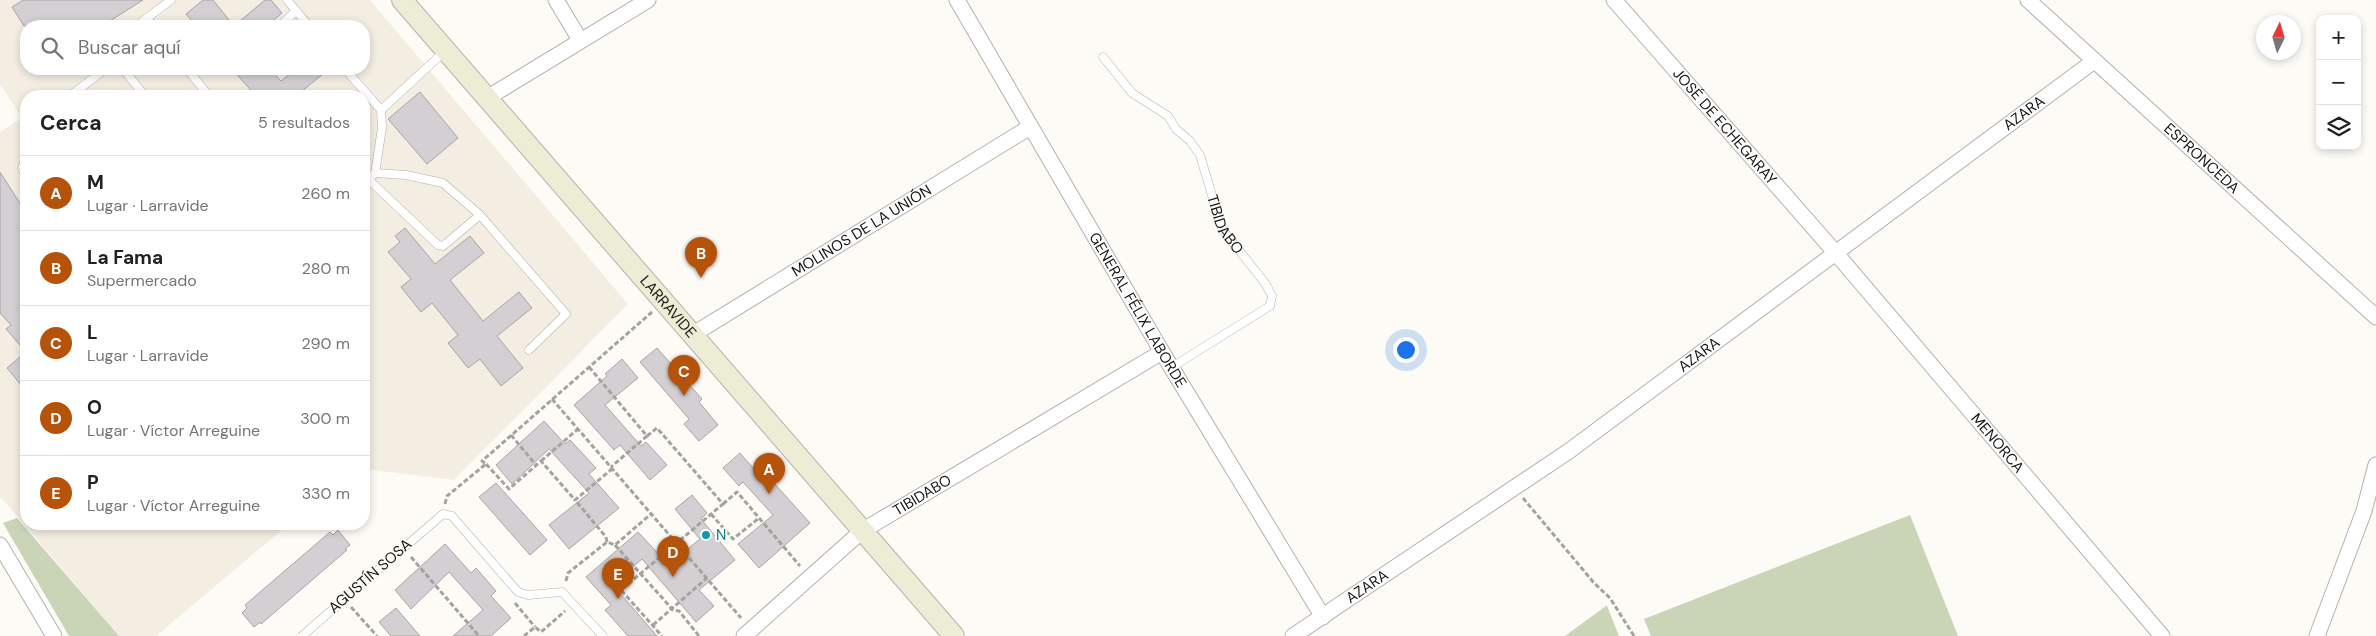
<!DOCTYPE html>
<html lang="es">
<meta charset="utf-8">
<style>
:root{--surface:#fff;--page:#f2f2f2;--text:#202124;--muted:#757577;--line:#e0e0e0;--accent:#b45309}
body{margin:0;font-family:"DM Sans",sans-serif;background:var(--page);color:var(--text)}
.controls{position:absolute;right:15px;top:15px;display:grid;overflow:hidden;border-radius:10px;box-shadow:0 2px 8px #0003}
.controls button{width:45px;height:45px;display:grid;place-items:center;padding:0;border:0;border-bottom:1px solid var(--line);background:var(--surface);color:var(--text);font:25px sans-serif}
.compass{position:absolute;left:2256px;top:15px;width:45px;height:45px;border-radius:50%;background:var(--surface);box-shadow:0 2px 8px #0003;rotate:5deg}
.you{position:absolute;left:1405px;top:349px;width:18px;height:18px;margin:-12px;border:4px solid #fff;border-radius:50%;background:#1a73e8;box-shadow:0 0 0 8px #1a73e833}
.badge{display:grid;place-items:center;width:32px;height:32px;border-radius:50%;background:var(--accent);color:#fff;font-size:16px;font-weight:700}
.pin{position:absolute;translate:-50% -41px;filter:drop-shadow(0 1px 2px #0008)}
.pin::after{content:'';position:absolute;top:26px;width:18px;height:15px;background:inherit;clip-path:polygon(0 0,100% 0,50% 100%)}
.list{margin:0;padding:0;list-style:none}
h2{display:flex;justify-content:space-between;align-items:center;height:65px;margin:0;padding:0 20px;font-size:21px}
h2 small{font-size:16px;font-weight:400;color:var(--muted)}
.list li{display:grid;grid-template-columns:32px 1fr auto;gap:15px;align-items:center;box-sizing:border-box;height:75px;padding:0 20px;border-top:1px solid var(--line)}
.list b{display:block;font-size:19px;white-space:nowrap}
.list p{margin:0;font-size:16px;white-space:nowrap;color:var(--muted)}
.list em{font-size:16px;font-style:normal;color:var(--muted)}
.icon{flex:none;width:28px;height:28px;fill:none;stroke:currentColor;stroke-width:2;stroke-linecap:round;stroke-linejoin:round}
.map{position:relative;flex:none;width:2376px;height:636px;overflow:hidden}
.search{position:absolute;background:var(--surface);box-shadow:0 2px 8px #0003;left:20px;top:20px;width:350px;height:55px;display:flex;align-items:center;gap:12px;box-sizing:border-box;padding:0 18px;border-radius:20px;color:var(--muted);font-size:19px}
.panel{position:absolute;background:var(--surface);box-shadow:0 2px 8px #0003;left:20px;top:90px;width:350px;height:440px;border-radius:20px}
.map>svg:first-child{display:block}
.built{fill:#f4ede2;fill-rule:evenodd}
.green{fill:#c9d5b6}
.building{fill:#d3cfd2;stroke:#a8a4a7}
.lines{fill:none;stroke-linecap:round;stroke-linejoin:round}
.lane-casing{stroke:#b3b1ad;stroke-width:9}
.street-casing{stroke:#b3b1ad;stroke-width:17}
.secondary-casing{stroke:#b3b1ad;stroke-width:22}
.path{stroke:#a5a3a0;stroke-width:3;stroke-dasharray:5 2.5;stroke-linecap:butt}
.lane{stroke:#fff;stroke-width:8}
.street{stroke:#fff;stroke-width:15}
.secondary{stroke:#ededd5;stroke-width:20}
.culture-dot{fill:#0f9aa8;stroke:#fdfbf6;stroke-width:2}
.labels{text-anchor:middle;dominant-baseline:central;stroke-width:4;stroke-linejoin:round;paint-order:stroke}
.street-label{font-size:15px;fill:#171615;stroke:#fdfbf6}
.culture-label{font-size:15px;fill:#0d838f;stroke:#fdfbf6;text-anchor:start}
</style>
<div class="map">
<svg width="2376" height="636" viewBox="0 0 2376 636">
<rect width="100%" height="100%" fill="#fdfbf6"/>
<!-- built -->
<path class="built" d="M 0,0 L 370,0 L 628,304 L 454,480 L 364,469 L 364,96 L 26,96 L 26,524 L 289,524 L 156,636 L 119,636 L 0,496 L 0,132 L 22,118 L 0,84 ZM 26,26 L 364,26 L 364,69 L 26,69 Z"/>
<!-- green -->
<g class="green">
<polygon points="1910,515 1958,636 1651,636 1644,619"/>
<polygon points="17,518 119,636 69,636 3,523"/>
<polygon points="1607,606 1619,636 1565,636 1606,606"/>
</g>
<!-- building -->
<g class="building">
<polygon points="23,0 143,0 102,26 24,26 12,7"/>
<polygon points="203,0 213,0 234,26 265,0 271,0 282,13 266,26 196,26 186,14"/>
<polygon points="232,69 270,69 281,81 296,69 329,69 296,96 256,96"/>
<polygon points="420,92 458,138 427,164 388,119"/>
<polygon points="0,172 26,213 26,391 7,368 26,352 6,329 11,325 0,313"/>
<polygon points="405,228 435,264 470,236 484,253 450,280 483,321 519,292 532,308 497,336 523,368 501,386 480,359 468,368 448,343 458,335 432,303 421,312 401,287 411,279 388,252 400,242 395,236"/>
<polygon points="657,348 702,399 699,402 718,425 699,441 684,424 689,419 640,362"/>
<polygon points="622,359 638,378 605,405 641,446 646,442 667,465 650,480 620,445 614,450 574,405 607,376 605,374"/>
<polygon points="544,421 565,444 570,440 596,468 589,474 619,508 569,549 549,525 589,493 549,449 512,484 496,465"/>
<polygon points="740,453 760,476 764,472 810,523 759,568 738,544 773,515 743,482 739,486 723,468"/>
<polygon points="496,483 547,540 530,555 479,497"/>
<polygon points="692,495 707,513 701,519 735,560 699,590 714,606 696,622 642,559 613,585 657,636 628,636 605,610 611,605 586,577 638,532 664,560 669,555 674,560 700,539 675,509"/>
<polygon points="338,530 350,545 345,549 347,550 261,624 260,622 254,627 242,613 247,608 245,605 330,532 333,535"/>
<polygon points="445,544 471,573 476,568 496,591 491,596 511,618 491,636 453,636 483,610 449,572 411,609 395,590"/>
<polygon points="396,608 420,636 391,636 379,622"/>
</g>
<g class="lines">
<defs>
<g id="lane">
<polyline points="287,0 309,26"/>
<polyline points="147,18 153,26"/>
<polyline points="136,26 171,0"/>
<polyline points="280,26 296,11"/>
<path id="s1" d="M 1103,57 L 1132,93 L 1168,116 L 1176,129 L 1190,141 L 1200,155 L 1222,229 L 1265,283 L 1272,296 L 1270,306 L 1172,367"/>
<polyline points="123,69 145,96"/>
<polyline points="187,69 209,96"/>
<polyline points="345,69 381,110 382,128 375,173 364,184"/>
<polyline points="70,96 105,69"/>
<polyline points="381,110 445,51"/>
<polyline points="26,157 22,168 26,177"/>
<polyline points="375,173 406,175 443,183 480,215 566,314 529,350"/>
<polyline points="369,180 438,245 443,246 480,215"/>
<polyline points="302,636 443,514 452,516 518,592 528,595 562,592 603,636"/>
</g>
<g id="street">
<polyline points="556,0 580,40"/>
<path id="s2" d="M 957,0 L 1162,352 L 1323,617"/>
<path id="s3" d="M 1614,0 L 1834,251 L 2162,636"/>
<path id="s4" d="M 2028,0 L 2376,317"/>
<polyline points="487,98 648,0"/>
<path id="s5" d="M 692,335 L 1030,127"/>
<polyline points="0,545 54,636"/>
<path id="s6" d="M 744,636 L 862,531 L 1162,352"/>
<path id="s7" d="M 1293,636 L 1569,451 L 2094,61"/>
<polyline points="2317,636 2364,511 2376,465"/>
</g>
<g id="secondary">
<path id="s8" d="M 402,0 L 954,636"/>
</g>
</defs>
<!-- lane casing -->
<use href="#lane" class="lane-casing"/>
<!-- street casing -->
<use href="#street" class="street-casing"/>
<!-- secondary casing -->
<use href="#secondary" class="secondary-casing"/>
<!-- path -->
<g class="path">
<polyline points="589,367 647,436 611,467"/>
<polyline points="552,399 741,618"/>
<polyline points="511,435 536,465"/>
<polyline points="647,436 657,428 723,504 621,590 662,636"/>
<polyline points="541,461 578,429"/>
<polyline points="486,464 509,489 541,461 575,500"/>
<polyline points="1523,498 1594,583 1610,598 1634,636"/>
<polyline points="445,504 447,496 486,464 482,461 652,312"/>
<polyline points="723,504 737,492 800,566"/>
<polyline points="711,514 733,539 759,518"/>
<polyline points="607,542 606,537 575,500 612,469"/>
<polyline points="615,545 673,610 679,611 699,636"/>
<polyline points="411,557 479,636"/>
<polyline points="566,581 568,573 607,542 615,545 651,514"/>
<polyline points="515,603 535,627"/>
<polyline points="351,607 377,636"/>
<polyline points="653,625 707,578"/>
<polyline points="524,636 535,627 541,632 565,611"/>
</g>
<!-- lane -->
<use href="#lane" class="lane"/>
<!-- street -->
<use href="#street" class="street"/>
<!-- secondary -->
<use href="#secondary" class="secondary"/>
</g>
<!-- markers -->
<circle class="culture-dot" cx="706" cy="535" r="5"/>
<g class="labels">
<!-- street labels -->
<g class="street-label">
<text stroke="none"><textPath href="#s7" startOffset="899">AZARA</textPath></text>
<text stroke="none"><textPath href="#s3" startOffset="168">JOSÉ DE ECHEGARAY</textPath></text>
<text stroke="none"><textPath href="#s4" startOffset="235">ESPRONCEDA</textPath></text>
<text stroke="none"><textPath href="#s1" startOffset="214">TIBIDABO</textPath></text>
<text stroke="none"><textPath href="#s5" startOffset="199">MOLINOS DE LA UNIÓN</textPath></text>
<text stroke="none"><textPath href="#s8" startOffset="406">LARRAVIDE</textPath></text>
<text stroke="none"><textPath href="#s2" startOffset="359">GENERAL FÉLIX LABORDE</textPath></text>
<text stroke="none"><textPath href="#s7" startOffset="494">AZARA</textPath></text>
<text stroke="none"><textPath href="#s3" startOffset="586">MENORCA</textPath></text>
<text stroke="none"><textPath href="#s6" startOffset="228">TIBIDABO</textPath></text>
<text transform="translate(370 576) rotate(-41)">AGUSTÍN SOSA</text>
<text stroke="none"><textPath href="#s7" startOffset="89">AZARA</textPath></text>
</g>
<!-- culture labels -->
<g class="culture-label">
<text x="716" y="535">N</text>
</g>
</g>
</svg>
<div class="controls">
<button>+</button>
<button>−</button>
<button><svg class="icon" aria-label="layers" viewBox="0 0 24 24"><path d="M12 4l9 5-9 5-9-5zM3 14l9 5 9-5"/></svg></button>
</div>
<svg class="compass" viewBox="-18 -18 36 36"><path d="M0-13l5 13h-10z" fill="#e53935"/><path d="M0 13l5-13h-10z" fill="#757577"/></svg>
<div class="you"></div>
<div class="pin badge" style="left:769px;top:494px">A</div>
<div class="pin badge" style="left:701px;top:278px">B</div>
<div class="pin badge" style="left:684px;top:396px">C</div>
<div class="pin badge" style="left:673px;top:577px">D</div>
<div class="pin badge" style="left:618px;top:599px">E</div>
<div class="search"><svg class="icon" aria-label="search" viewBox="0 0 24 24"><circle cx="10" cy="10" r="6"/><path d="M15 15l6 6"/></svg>Buscar aquí</div>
<section class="panel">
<h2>Cerca<small>5 resultados</small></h2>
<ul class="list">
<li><span class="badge">A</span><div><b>M</b><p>Lugar · Larravide</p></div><em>260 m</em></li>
<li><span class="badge">B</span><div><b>La Fama</b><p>Supermercado</p></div><em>280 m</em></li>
<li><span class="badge">C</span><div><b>L</b><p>Lugar · Larravide</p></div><em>290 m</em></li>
<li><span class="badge">D</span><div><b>O</b><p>Lugar · Víctor Arreguine</p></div><em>300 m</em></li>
<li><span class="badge">E</span><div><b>P</b><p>Lugar · Víctor Arreguine</p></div><em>330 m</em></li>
</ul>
</section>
</div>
